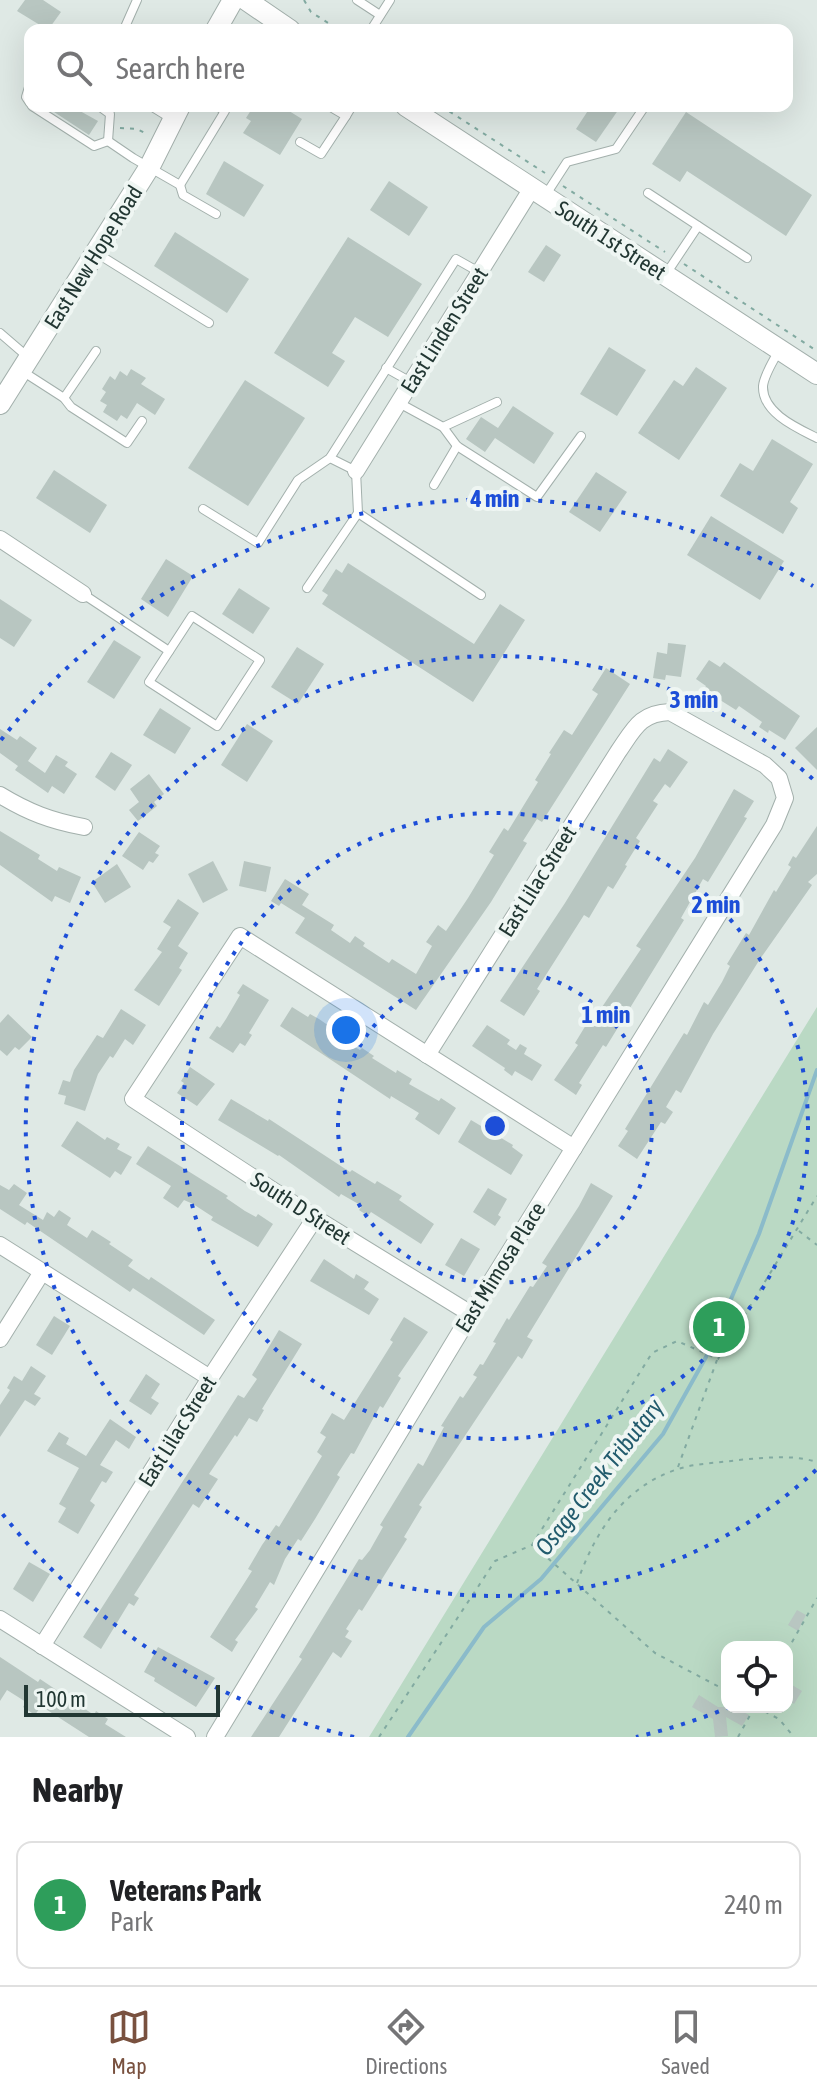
<!DOCTYPE html>
<style>
:root{--surface:#fff;--page:#f6f6f6;--text:#202124;--muted:#757577;--line:#e0e0e0;--accent:#79513f}
body{margin:0;font-family:"Asap Condensed",sans-serif;background:var(--page);color:var(--text)}
.controls{position:absolute;right:24px;bottom:24px;display:grid;overflow:hidden;border-radius:16px;box-shadow:0 8px 32px #0002}
.controls button{width:72px;height:72px;display:grid;place-items:center;padding:0;border:0;border-bottom:2px solid var(--line);background:var(--surface);color:var(--text);font:40px sans-serif}
.scale{position:absolute;left:24px;bottom:20px;width:196px;box-sizing:border-box;padding-left:8px;border:4px solid #223733;border-top:0;font-size:22px;line-height:28px;white-space:nowrap;color:#223733;-webkit-text-stroke:6px #eff6f3;paint-order:stroke}
.you{position:absolute;left:346px;top:1030px;width:28px;height:28px;margin:-20px;border:6px solid #fff;border-radius:50%;background:#1a73e8;box-shadow:0 0 0 12px #1a73e833}
.badge{display:grid;place-items:center;width:52px;height:52px;border-radius:50%;background:var(--accent);color:#fff;font-size:26px;font-weight:700}
.pin{position:absolute;translate:-50% -50%;border:4px solid #fff;box-shadow:0 2px 8px #0006}
.list{margin:0;padding:0;list-style:none}
h2{display:flex;justify-content:space-between;align-items:center;height:104px;margin:0;padding:0 32px;font-size:34px}
h2 small{font-size:26px;font-weight:400;color:var(--muted)}
.list li{display:grid;grid-template-columns:52px 1fr auto;gap:24px;align-items:center;box-sizing:border-box;height:128px;margin:0 16px 16px;padding:0 16px;border:2px solid var(--line);border-radius:16px}
.list b{display:block;font-size:30px;white-space:nowrap}
.list p{margin:0;font-size:26px;white-space:nowrap;color:var(--muted)}
.list em{font-size:26px;font-style:normal;color:var(--muted)}
.icon{flex:none;width:44px;height:44px;fill:none;stroke:currentColor;stroke-width:2;stroke-linecap:round;stroke-linejoin:round}
.map{position:relative;flex:none;width:817px;height:1737px;overflow:hidden}
.search{position:absolute;background:var(--surface);box-shadow:0 8px 32px #0002;left:24px;right:24px;top:24px;height:88px;display:flex;align-items:center;gap:20px;box-sizing:border-box;padding:0 28px;border-radius:16px;color:var(--muted);font-size:30px}
.sheet{height:248px;background:var(--surface)}
nav{display:flex;justify-content:space-around;align-items:center;box-sizing:border-box;height:112px;border-top:2px solid var(--line);background:var(--surface);font-size:22px;color:var(--muted)}
nav a{display:grid;justify-items:center;gap:4px}
nav .on{color:var(--accent)}
.map>svg:first-child{display:block}
.green{fill:#bad9c4;fill-rule:evenodd}
.lines{fill:none;stroke-linecap:round;stroke-linejoin:round}
.stream{stroke:#8bbbca;stroke-width:4}
.building{fill:#b8c6c1}
.service-casing{stroke:#a3b0ac;stroke-width:10}
.minor-casing{stroke:#a3b0ac;stroke-width:18}
.tertiary-casing{stroke:#a3b0ac;stroke-width:22}
.path{stroke:#82aaa1;stroke-width:2;stroke-dasharray:4 6;stroke-linecap:butt}
.service{stroke:#fff;stroke-width:8}
.minor{stroke:#fff;stroke-width:16}
.tertiary{stroke:#fff;stroke-width:20}
.ring{fill:none;stroke:#1d4ed8;stroke-width:4;stroke-dasharray:4 8}
.labels{text-anchor:middle;dominant-baseline:central;stroke-width:8;stroke-linejoin:round;paint-order:stroke}
.street-label{font-size:22px;fill:#223733;stroke:#eff6f3}
.water-label{font-size:24px;font-style:italic;fill:#225b6d;stroke:#eff6f3}
.centre{fill:#1d4ed8;stroke:#eff6f3;stroke-width:4}
.ring-label{font-size:24px;text-anchor:middle;font-weight:bold;fill:#1d4ed8;stroke:#eff6f3;stroke-width:8;stroke-linejoin:round;paint-order:stroke}
</style>
<div class="map">
<svg width="817" height="1737" viewBox="0 0 817 1737">
<rect width="100%" height="100%" fill="#dfe9e5"/>
<!-- green -->
<path class="green" d="M 817,1007 L 817,1737 L 369,1737 ZM 727,1647 L 787,1647 L 787,1707 L 727,1707 Z"/>
<g class="lines">
<!-- stream -->
<polyline class="stream" points="408,1737 484,1627 541,1579 663,1434 706,1357 759,1234 817,1070"/>
</g>
<!-- building -->
<g class="building">
<polygon points="25,0 43,0 61,12 48,30 17,11"/>
<polygon points="45,106 71,106 98,121 89,135"/>
<polygon points="260,106 281,106 302,119 280,155 243,133 251,121 246,118 253,107 257,110"/>
<polygon points="591,106 621,106 596,142 576,129"/>
<polygon points="686,112 812,195 786,236 687,171 680,182 652,164"/>
<polygon points="224,161 264,185 244,217 206,194"/>
<polygon points="389,181 428,207 409,236 370,210"/>
<polygon points="175,232 249,279 227,313 154,266"/>
<polygon points="348,237 422,284 388,337 355,317 332,353 345,361 328,387 274,353"/>
<polygon points="546,245 561,255 544,282 528,272"/>
<polygon points="609,347 646,370 617,416 580,394"/>
<polygon points="696,367 727,388 679,460 638,433 674,380 683,386"/>
<polygon points="131,369 146,378 141,384 165,399 155,415 137,403 127,419 121,415 117,421 103,412 107,405 100,401 106,392 102,389 110,376 115,380 120,371 127,376"/>
<polygon points="245,380 305,418 248,506 188,468"/>
<polygon points="513,406 554,433 534,464 495,438 485,452 466,439 481,417 498,428"/>
<polygon points="772,439 813,464 790,502 798,508 783,534 720,496 740,463 753,471"/>
<polygon points="54,470 107,505 90,533 36,498"/>
<polygon points="596,472 627,492 600,532 569,512"/>
<polygon points="711,516 784,561 760,600 687,555"/>
<polygon points="166,559 193,576 168,617 141,599"/>
<polygon points="348,563 474,644 500,604 525,620 473,702 322,604 328,595 322,591 336,569 342,573"/>
<polygon points="239,588 270,608 253,634 222,614"/>
<polygon points="0,599 32,620 14,647 0,638"/>
<polygon points="114,640 141,657 114,699 87,682"/>
<polygon points="668,643 686,645 681,677 666,675 665,680 653,678 657,652 667,654"/>
<polygon points="297,647 324,664 298,704 271,687"/>
<polygon points="709,660 720,667 724,662 800,716 785,740 769,730 768,733 759,727 762,722 739,706 736,710 704,690 706,686 696,679"/>
<polygon points="606,668 630,684 542,822 537,819 523,841 527,843 491,902 416,1010 295,933 305,918 281,903 279,906 271,901 285,879 309,894 302,905 334,925 331,930 350,943 355,936 365,943 363,946 389,963 392,959 416,974 432,946 426,942 438,925 446,931 468,898 494,855 489,852 504,828 508,831 538,782 535,780 551,754 549,753 564,730 572,735 598,694 592,690"/>
<polygon points="160,708 191,728 175,754 143,735"/>
<polygon points="247,724 273,741 247,782 221,765"/>
<polygon points="817,727 817,770 795,748"/>
<polygon points="0,729 17,740 20,736 37,748 28,761 45,773 56,755 68,762 65,766 77,774 64,794 52,786 48,793 15,770 18,766 0,753"/>
<polygon points="668,749 688,762 670,788 665,784 653,801 658,804 636,838 640,841 625,865 627,866 613,889 608,886 589,918 584,915 537,989 540,991 524,1016 500,1001 565,903 654,758 660,762"/>
<polygon points="111,752 132,765 115,791 95,777"/>
<polygon points="149,774 164,794 154,802 157,806 138,821 129,810 139,802 130,789"/>
<polygon points="734,789 754,801 744,817 747,818 708,882 703,879 681,918 684,920 606,1047 603,1045 579,1083 582,1085 576,1095 554,1080 578,1045 575,1043 589,1020 592,1022 641,949 636,946 695,858"/>
<polygon points="817,826 817,874 808,882 812,885 760,959 713,1034 681,1093 676,1090 666,1107 673,1112 665,1124 661,1122 637,1159 618,1146 628,1131 625,1129 684,1033 687,1035 704,1002 708,1005 722,982 730,966 727,964 746,933 749,935 774,890 776,892 791,867 788,865 793,856 796,858"/>
<polygon points="0,831 40,855 38,859 57,871 59,867 81,877 70,903 55,896 52,902 0,865"/>
<polygon points="139,832 160,846 155,853 159,855 153,863 149,861 143,870 122,856"/>
<polygon points="213,861 228,890 203,903 188,874"/>
<polygon points="244,861 271,867 266,892 239,886"/>
<polygon points="117,864 131,887 105,903 92,882"/>
<polygon points="178,899 199,913 178,946 188,953 179,968 182,970 159,1006 134,990 162,952 157,949 171,927 163,922"/>
<polygon points="243,984 269,1000 249,1033 252,1035 245,1046 240,1043 233,1053 209,1038 217,1026 220,1028 226,1019 240,995 237,993"/>
<polygon points="292,1007 308,1017 310,1014 319,1019 342,1035 340,1038 360,1050 362,1048 374,1056 372,1058 396,1073 397,1070 412,1079 409,1084 439,1101 441,1098 456,1108 439,1135 415,1119 419,1113 391,1096 390,1099 280,1026"/>
<polygon points="121,1009 146,1025 133,1045 125,1039 113,1058 110,1056 98,1074 85,1111 64,1104 66,1096 58,1094 63,1080 70,1082 74,1070 97,1035 103,1038"/>
<polygon points="8,1014 32,1037 19,1050 15,1047 7,1056 0,1050 0,1023"/>
<polygon points="487,1025 510,1040 507,1044 516,1050 520,1044 527,1048 524,1054 542,1065 532,1081 515,1071 512,1076 504,1070 505,1068 472,1046"/>
<polygon points="190,1067 215,1084 197,1106 177,1093 184,1083 181,1081"/>
<polygon points="231,1099 268,1121 269,1119 350,1172 352,1170 375,1184 377,1181 402,1196 399,1200 434,1224 421,1244 371,1212 368,1216 359,1210 362,1206 341,1194 339,1197 279,1155 278,1156 218,1120"/>
<polygon points="471,1120 513,1145 512,1147 523,1155 511,1175 458,1142"/>
<polygon points="77,1121 105,1140 107,1137 120,1144 117,1149 132,1157 121,1175 115,1171 110,1178 61,1146"/>
<polygon points="148,1146 228,1196 226,1198 245,1211 256,1217 258,1214 273,1224 258,1247 211,1220 213,1217 193,1204 184,1200 178,1208 163,1198 171,1186 136,1164"/>
<polygon points="591,1183 613,1196 527,1337 533,1340 522,1359 518,1356 419,1505 422,1507 404,1537 407,1539 362,1611 359,1609 346,1629 349,1631 345,1637 352,1641 341,1658 333,1652 279,1737 251,1737 302,1659 299,1657 359,1559 362,1560 370,1550 383,1527 380,1525 418,1463 423,1466 444,1427 441,1426 460,1396 463,1398 477,1377 473,1375 480,1364 483,1365 496,1343 493,1342 507,1318 509,1320 530,1286 533,1287 547,1266 542,1263 579,1206"/>
<polygon points="14,1184 27,1193 19,1205 43,1220 47,1212 54,1217 59,1210 71,1218 67,1225 87,1238 92,1230 111,1242 109,1244 133,1260 128,1266 149,1280 151,1277 215,1320 204,1335 133,1288 130,1292 27,1222 25,1225 0,1209 0,1185 9,1190"/>
<polygon points="488,1188 507,1199 498,1215 501,1217 495,1226 473,1212"/>
<polygon points="461,1238 480,1249 464,1276 445,1265"/>
<polygon points="324,1259 354,1279 356,1274 369,1282 364,1289 379,1299 369,1315 310,1281"/>
<polygon points="54,1316 70,1326 52,1355 36,1345"/>
<polygon points="404,1317 428,1332 398,1376 401,1378 383,1408 380,1406 354,1454 351,1453 337,1475 340,1477 315,1519 301,1541 298,1539 285,1559 274,1585 270,1582 255,1607 258,1609 235,1640 238,1642 232,1652 210,1637 252,1571 248,1569 262,1545 276,1525 279,1527 322,1456 317,1452 326,1437 320,1433 332,1413 344,1420 393,1342 390,1340"/>
<polygon points="279,1330 302,1344 262,1409 264,1410 257,1422 249,1418 237,1437 235,1435 209,1474 218,1479 199,1508 193,1504 134,1595 139,1598 134,1606 129,1603 101,1649 83,1637 238,1395 244,1398 257,1379 252,1375"/>
<polygon points="31,1366 46,1376 34,1394 41,1398 35,1406 25,1400 0,1437 0,1405 10,1390 7,1388 14,1376 22,1381"/>
<polygon points="146,1374 160,1384 151,1398 159,1403 151,1415 129,1401"/>
<polygon points="110,1419 136,1437 129,1449 116,1440 100,1465 113,1472 106,1483 102,1481 90,1501 95,1505 78,1534 58,1522 66,1508 59,1504 79,1468 47,1451 59,1432 69,1438 66,1444 86,1456"/>
<polygon points="29,1562 50,1574 33,1602 13,1589"/>
<polygon points="797,1610 806,1615 798,1631 788,1625"/>
<polygon points="158,1647 215,1678 196,1707 154,1681 155,1678 144,1672"/>
<polygon points="0,1657 38,1682 40,1679 94,1715 96,1711 108,1719 105,1724 126,1737 89,1737 41,1706 35,1715 23,1707 26,1702 7,1690 0,1701"/>
<polygon points="787,1682 802,1691 794,1704 787,1699"/>
<polygon points="699,1695 718,1707 735,1707 749,1715 742,1726 726,1717 728,1736 715,1737 713,1719 692,1707"/>
</g>
<g class="lines">
<defs>
<g id="service">
<polyline points="357,0 380,15"/>
<polyline points="127,30 125,27 137,0"/>
<polyline points="371,30 390,0"/>
<polyline points="30,84 26,97 30,103"/>
<polyline points="32,106 94,146 108,141"/>
<polyline points="99,106 110,114 108,141"/>
<polyline points="151,106 172,119"/>
<polyline points="329,106 346,116 352,106"/>
<polyline points="108,141 133,158 180,185 225,111 217,106"/>
<polyline points="300,142 321,154 346,116"/>
<polyline points="180,185 183,195 216,214"/>
<polyline points="648,193 747,258"/>
<polyline points="545,196 567,162 616,149 645,106"/>
<polyline points="98,254 209,323"/>
<polyline points="666,274 698,226"/>
<polyline points="0,333 29,358"/>
<path d="M 779,350 C 774,360 764,375 763,386 C 762,413 797,428 817,438"/>
<polyline points="386,368 411,382"/>
<polyline points="22,371 64,398 96,351"/>
<polyline points="64,398 71,407 127,443 142,421"/>
<polyline points="399,403 443,427 497,402"/>
<polyline points="443,427 457,446 537,497 581,436"/>
<polyline points="330,458 356,471 358,513 481,595"/>
<polyline points="434,485 457,446"/>
<polyline points="203,509 258,543 298,480 330,458 456,259 479,272"/>
<polyline points="307,588 358,513"/>
<polyline points="83,594 169,651"/>
<polygon points="192,616 260,660 217,726 149,682"/>
</g>
<g id="minor">
<polyline points="356,471 532,188"/>
<polyline points="0,539 83,594"/>
<path d="M 0,795 C 28,812 51,821 84,827"/>
<polyline points="0,1245 210,1378"/>
<polyline points="471,1314 315,1218 133,1099 240,936 574,1148"/>
<polyline points="0,1339 42,1272"/>
<polyline points="0,1619 187,1737"/>
<polyline points="42,1646 210,1378 315,1218"/>
<path d="M 215,1737 L 471,1314 L 774,825 L 785,798 L 779,778 L 765,765 L 670,712 C 640,713 634,729 618,752 L 427,1055"/>
</g>
<g id="tertiary">
<polyline points="246,0 290,30"/>
<polyline points="216,30 233,0"/>
<polyline points="406,106 817,374"/>
<polyline points="0,404 150,166 180,106"/>
</g>
</defs>
<!-- service casing -->
<use href="#service" class="service-casing"/>
<!-- minor casing -->
<use href="#minor" class="minor-casing"/>
<!-- tertiary casing -->
<use href="#tertiary" class="tertiary-casing"/>
<!-- path -->
<g class="path">
<polyline points="304,0 311,12 339,30"/>
<polyline points="441,106 545,173"/>
<polyline points="120,128 137,129 145,133"/>
<polyline points="563,186 665,252"/>
<polyline points="684,264 817,351"/>
<polyline points="799,1231 817,1245"/>
<polyline points="678,1467 717,1360"/>
<polyline points="533,1545 655,1653 727,1691"/>
<path d="M 577,1583 C 595,1532 623,1487 678,1469 C 697,1463 718,1463 738,1460 C 765,1458 791,1454 817,1462"/>
<polyline points="787,1651 817,1598"/>
<polyline points="756,1707 779,1719 794,1737"/>
<polyline points="379,1737 495,1561 532,1545 652,1353 677,1341 718,1359 817,1196"/>
<polyline points="738,1737 754,1708"/>
</g>
<!-- service -->
<use href="#service" class="service"/>
<!-- minor -->
<use href="#minor" class="minor"/>
<!-- tertiary -->
<use href="#tertiary" class="tertiary"/>
</g>
<!-- distance rings -->
<g class="ring">
<circle cx="495" cy="1126" r="157"/>
<circle cx="495" cy="1126" r="313"/>
<path d="M816 1470A470 470 0 1 1 816 782"/>
<path d="M730 1707A627 627 0 0 1 636 1737M354 1737A627 627 0 0 1 1 1512M1 740A627 627 0 0 1 813 586"/>
</g>
<g class="labels">
<!-- street labels -->
<g class="street-label">
<text transform="translate(611 240) rotate(33)">South 1st Street</text>
<text transform="translate(93 257) rotate(-58)">East New Hope Road</text>
<text transform="translate(444 330) rotate(-58)">East Linden Street</text>
<text transform="translate(537 881) rotate(-58)">East Lilac Street</text>
<text transform="translate(301 1208) rotate(33)">South D Street</text>
<text transform="translate(500 1267) rotate(-58)">East Mimosa Place</text>
<text transform="translate(177 1431) rotate(-58)">East Lilac Street</text>
</g>
<!-- water labels -->
<g class="water-label">
<text transform="translate(599 1477) rotate(-52)">Osage Creek Tributary</text>
</g>
</g>
<circle cx="495" cy="1126" r="12" class="centre"/>
<g class="ring-label">
<text x="495" y="507">4 min</text>
<text x="694" y="708">3 min</text>
<text x="716" y="913">2 min</text>
<text x="606" y="1023">1 min</text>
</g>
</svg>
<div class="controls">
<button><svg class="icon" aria-label="locate" viewBox="0 0 24 24"><circle cx="12" cy="12" r="6"/><path d="M12 2v4M12 18v4M2 12h4M18 12h4"/></svg></button>
</div>
<div class="scale">100 m</div>
<div class="you"></div>
<div class="pin badge" style="left:719px;top:1327px;background:#2e9e5b">1</div>
<div class="search"><svg class="icon" aria-label="search" viewBox="0 0 24 24"><circle cx="10" cy="10" r="6"/><path d="M15 15l6 6"/></svg>Search here</div>
</div>
<section class="sheet">
<h2>Nearby<small></small></h2>
<ul class="list">
<li><span class="badge" style="background:#2e9e5b">1</span><div><b>Veterans Park</b><p>Park</p></div><em>240 m</em></li>
</ul>
</section>
<nav>
<a class="on"><svg class="icon" aria-label="map" viewBox="0 0 24 24"><path d="M3 6l6-2 6 2 6-2v14l-6 2-6-2-6 2zM9 4v14M15 6v14"/></svg>Map</a>
<a><svg class="icon" aria-label="directions" viewBox="0 0 24 24"><path d="M12 3l9 9-9 9-9-9zM9 14v-3h6M13 9l2 2-2 2"/></svg>Directions</a>
<a><svg class="icon" aria-label="saved" viewBox="0 0 24 24"><path d="M7 4h10v16l-5-4-5 4z"/></svg>Saved</a>
</nav>
